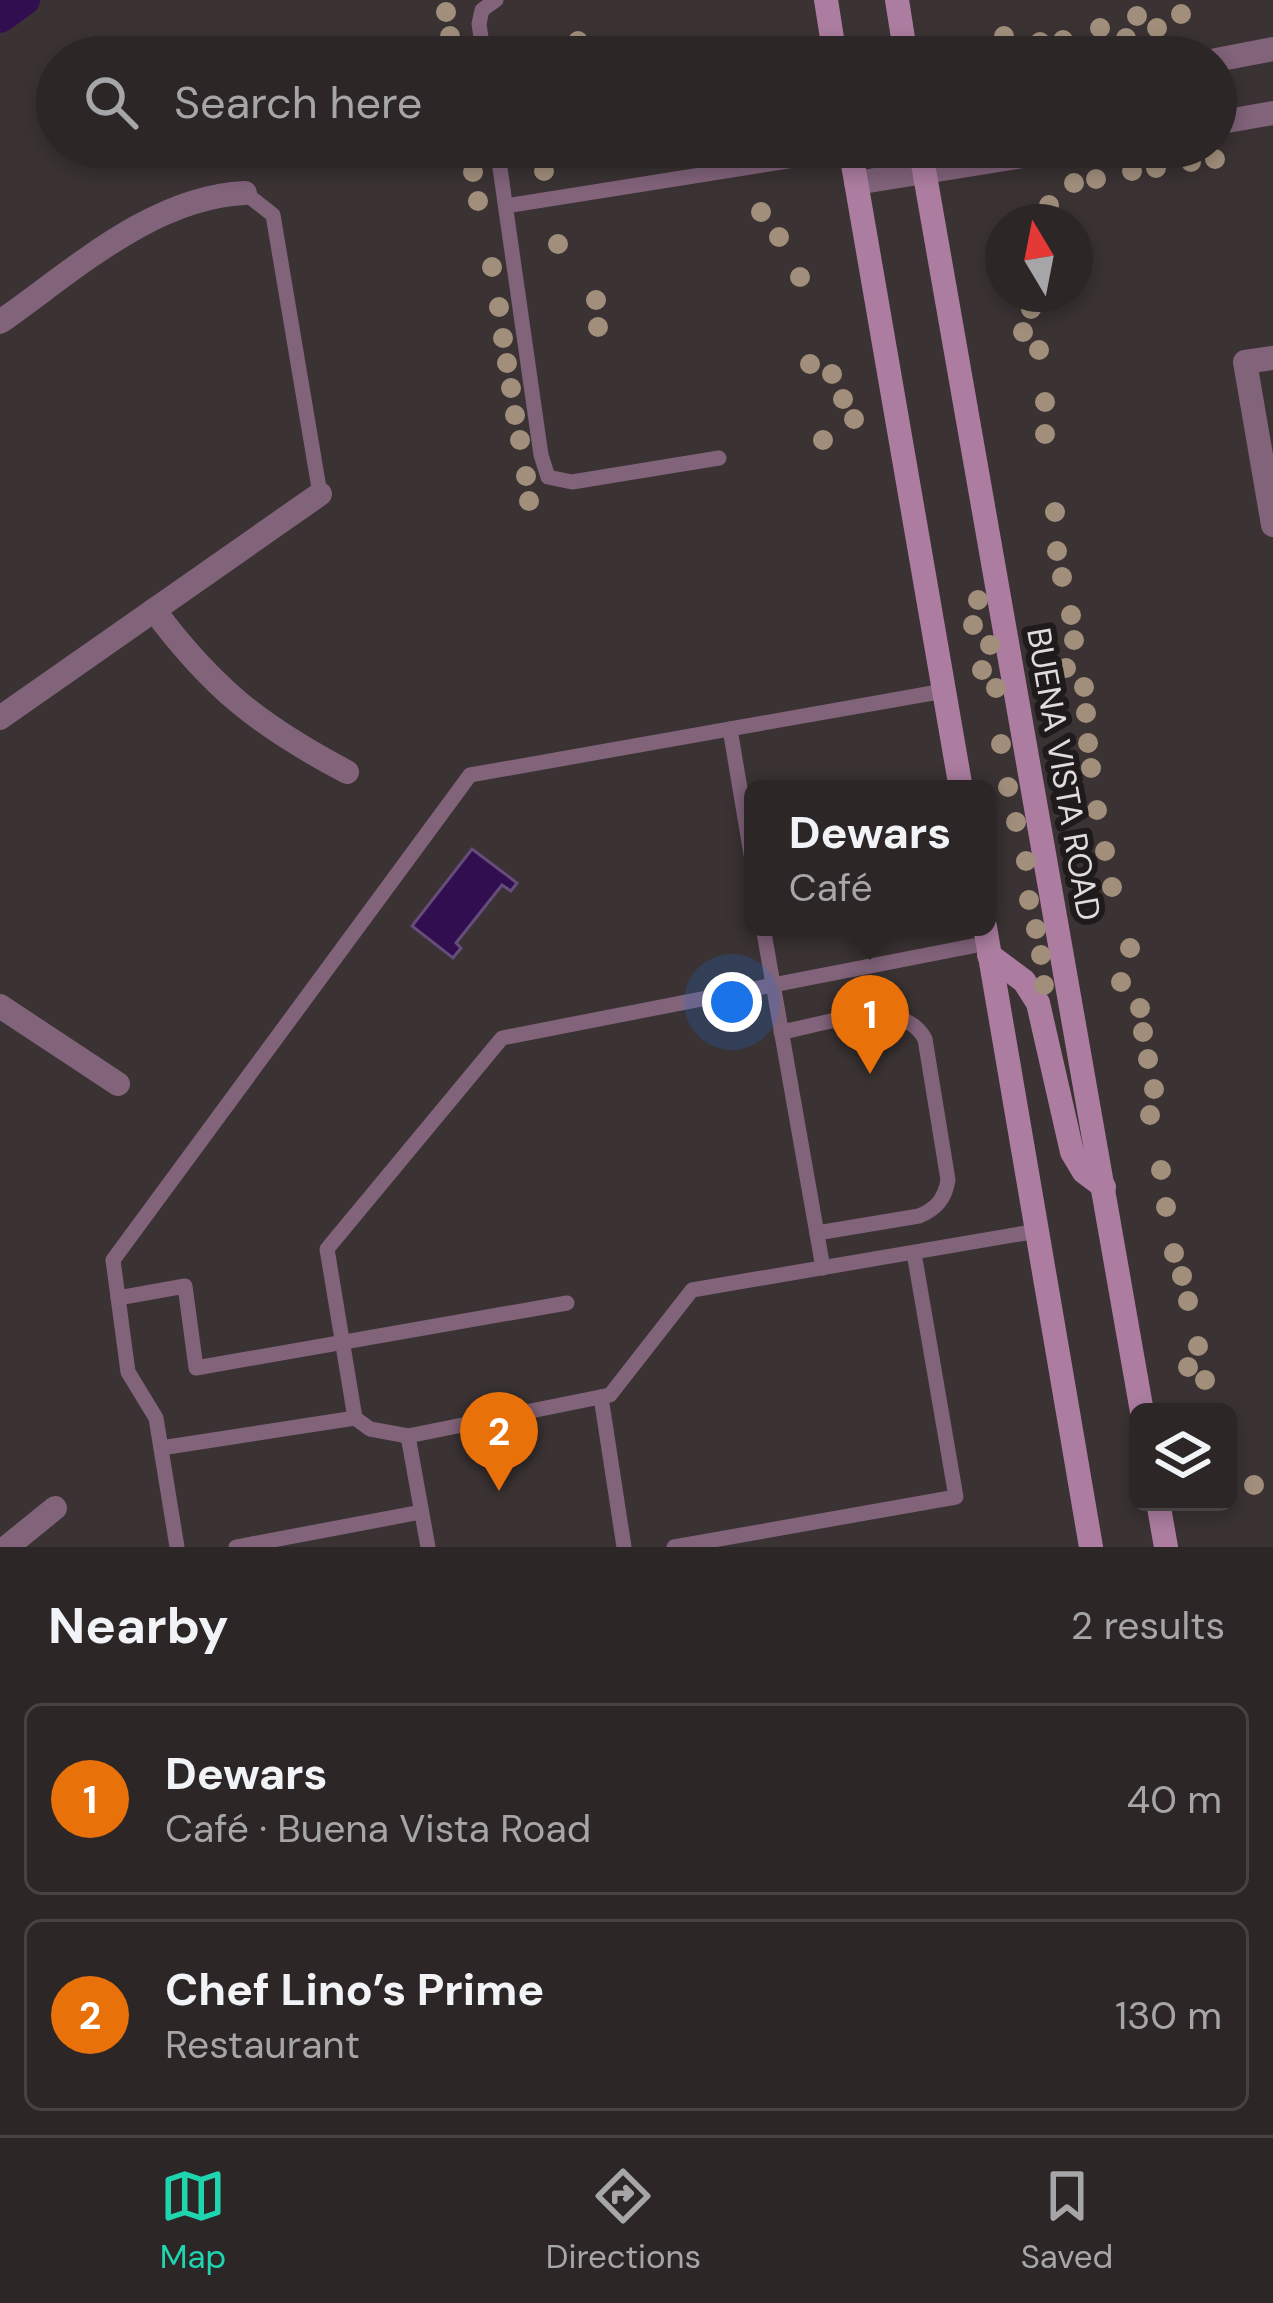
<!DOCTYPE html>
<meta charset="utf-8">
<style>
:root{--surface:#2c2626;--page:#342e2e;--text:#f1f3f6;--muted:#a6a5a7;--line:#484343;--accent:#1fd5b0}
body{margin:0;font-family:"DM Sans",sans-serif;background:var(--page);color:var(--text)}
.controls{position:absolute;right:36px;bottom:36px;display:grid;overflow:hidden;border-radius:18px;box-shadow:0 6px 18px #0003}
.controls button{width:108px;height:108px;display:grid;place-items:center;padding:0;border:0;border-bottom:3px solid var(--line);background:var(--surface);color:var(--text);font:60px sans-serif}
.compass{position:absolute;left:985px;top:204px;width:108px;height:108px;border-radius:50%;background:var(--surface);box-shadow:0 6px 18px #0003;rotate:350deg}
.you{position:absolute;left:732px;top:1002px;width:42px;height:42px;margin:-30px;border:9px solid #fff;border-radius:50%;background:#1a73e8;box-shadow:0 0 0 18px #1a73e833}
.badge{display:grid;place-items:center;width:78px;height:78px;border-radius:50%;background:var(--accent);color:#fff;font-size:39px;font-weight:700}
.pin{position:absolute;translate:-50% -99px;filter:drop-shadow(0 3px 6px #0008)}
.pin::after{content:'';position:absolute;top:63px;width:42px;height:36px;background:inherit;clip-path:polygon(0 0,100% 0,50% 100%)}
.popup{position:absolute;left:744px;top:780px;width:252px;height:156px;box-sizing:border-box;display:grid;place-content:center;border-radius:18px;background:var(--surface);filter:drop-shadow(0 3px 9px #0005);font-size:39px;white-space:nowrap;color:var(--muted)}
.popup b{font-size:45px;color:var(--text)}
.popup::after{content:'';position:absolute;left:50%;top:100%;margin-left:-24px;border:24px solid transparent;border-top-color:var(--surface)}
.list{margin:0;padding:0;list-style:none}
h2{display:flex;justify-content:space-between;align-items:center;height:156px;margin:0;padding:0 48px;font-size:51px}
h2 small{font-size:39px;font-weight:400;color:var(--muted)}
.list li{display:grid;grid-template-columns:78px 1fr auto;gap:36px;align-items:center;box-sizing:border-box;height:192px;margin:0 24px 24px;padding:0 24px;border:3px solid var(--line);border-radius:18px}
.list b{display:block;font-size:45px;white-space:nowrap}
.list p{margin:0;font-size:39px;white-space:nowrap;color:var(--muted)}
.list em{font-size:39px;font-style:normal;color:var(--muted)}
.icon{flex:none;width:66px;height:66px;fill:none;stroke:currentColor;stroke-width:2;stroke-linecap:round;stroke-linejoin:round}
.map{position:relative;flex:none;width:1273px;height:1547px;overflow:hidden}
.search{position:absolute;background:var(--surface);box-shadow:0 6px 18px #0003;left:36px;right:36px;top:36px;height:132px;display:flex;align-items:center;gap:30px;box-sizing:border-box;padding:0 42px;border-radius:66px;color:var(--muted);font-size:45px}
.sheet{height:588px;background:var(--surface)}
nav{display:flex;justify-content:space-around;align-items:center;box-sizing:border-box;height:168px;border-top:3px solid var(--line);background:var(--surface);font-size:33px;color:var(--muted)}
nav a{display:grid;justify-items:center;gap:6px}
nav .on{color:var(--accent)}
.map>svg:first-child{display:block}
.water{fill:#300e50;stroke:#654c7a;stroke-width:3}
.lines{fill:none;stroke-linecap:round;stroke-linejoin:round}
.canal{stroke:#300e50;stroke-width:30}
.service{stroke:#81637a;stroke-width:15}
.minor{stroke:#81637a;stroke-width:24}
.secondary{stroke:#ac7da0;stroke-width:24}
.tree{fill:#a18f7c}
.labels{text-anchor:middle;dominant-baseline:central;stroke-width:12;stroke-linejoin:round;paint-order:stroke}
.street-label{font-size:33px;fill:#e1dcdc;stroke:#1f1b1c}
</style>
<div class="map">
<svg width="1273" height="1547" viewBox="0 0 1273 1547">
<rect width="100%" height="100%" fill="#3a3233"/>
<!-- water -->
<polygon class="water" points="472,849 517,883 511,891 502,885 456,943 461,948 453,958 412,926"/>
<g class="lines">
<!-- canal -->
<polyline class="canal" points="0,18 25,0"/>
<!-- service -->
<g class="service">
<polyline points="484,57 479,24 482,10 496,0"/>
<polyline points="497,147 541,455 548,477 572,482 719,458"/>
<polyline points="245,193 273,215 320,494"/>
<polyline points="506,206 851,151"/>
<polyline points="730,729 753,866"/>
<polyline points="763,927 823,1268"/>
<path d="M 781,1032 C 822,1025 902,995 925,1039 L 948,1180 C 945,1199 936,1209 919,1216 L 817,1233"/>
<polyline points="118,1298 185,1286 196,1368 567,1303"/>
<polyline points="601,1397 624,1547"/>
<polyline points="408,1436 370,1429 355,1418 327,1249 502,1038 988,943"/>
<polyline points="161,1448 355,1418"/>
<polyline points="177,1547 156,1418 128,1372 113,1260 470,775 944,691"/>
<polyline points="236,1547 421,1512"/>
<polyline points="428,1547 408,1436 610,1395 692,1290 1037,1231"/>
<polyline points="674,1547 956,1497 914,1253"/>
</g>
<!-- minor -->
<g class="minor">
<polyline points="1216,60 1273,49"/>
<polyline points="1216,123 1273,113"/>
<polyline points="856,183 1079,147"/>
<path d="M 0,322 C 72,272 152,197 245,193"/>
<polyline points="1273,358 1245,362 1273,525"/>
<path d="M 154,610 C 213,689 260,726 347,772"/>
<polyline points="0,718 320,494"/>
<polyline points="0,1006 118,1084"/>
<polyline points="7,1547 55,1508"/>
</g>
<!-- secondary -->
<g class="secondary">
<polyline points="826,0 835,57"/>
<polyline points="897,0 906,57"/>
<polyline points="850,147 961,789"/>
<polyline points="920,147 1142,1412"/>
<polyline points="985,927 1091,1547"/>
<polyline points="989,955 1024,981 1038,1003 1072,1152 1084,1172 1104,1187"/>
<polyline points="1158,1502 1166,1547"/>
</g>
</g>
<!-- trees -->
<g class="tree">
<circle cx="446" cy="12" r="10"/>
<circle cx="1181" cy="14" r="10"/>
<circle cx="1137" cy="16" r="10"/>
<circle cx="1100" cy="28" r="10"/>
<circle cx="1157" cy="28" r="10"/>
<circle cx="450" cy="36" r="10"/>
<circle cx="1004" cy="36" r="10"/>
<circle cx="1126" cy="38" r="10"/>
<circle cx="1063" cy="40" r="10"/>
<circle cx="578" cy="41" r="10"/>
<circle cx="1040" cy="42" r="10"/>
<circle cx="1215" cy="159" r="10"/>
<circle cx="1191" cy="162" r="10"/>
<circle cx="1156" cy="168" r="10"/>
<circle cx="544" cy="171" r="10"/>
<circle cx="1132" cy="171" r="10"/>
<circle cx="473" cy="172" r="10"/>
<circle cx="1096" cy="179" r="10"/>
<circle cx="1074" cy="183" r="10"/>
<circle cx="478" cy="201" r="10"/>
<circle cx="1049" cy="205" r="10"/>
<circle cx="761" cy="212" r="10"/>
<circle cx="779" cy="237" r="10"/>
<circle cx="558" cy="244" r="10"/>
<circle cx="492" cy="267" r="10"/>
<circle cx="800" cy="277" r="10"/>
<circle cx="596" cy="300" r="10"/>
<circle cx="499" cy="307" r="10"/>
<circle cx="1031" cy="309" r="10"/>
<circle cx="598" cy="327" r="10"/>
<circle cx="1023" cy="332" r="10"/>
<circle cx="503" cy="338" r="10"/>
<circle cx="1039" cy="350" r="10"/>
<circle cx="507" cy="363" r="10"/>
<circle cx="810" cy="364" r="10"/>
<circle cx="832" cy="374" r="10"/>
<circle cx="511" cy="388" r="10"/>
<circle cx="843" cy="399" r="10"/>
<circle cx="1045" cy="402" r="10"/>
<circle cx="515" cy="415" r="10"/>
<circle cx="854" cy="419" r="10"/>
<circle cx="1045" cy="434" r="10"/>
<circle cx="520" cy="440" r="10"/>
<circle cx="823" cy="440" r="10"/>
<circle cx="526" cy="476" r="10"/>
<circle cx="529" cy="501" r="10"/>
<circle cx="1055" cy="512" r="10"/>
<circle cx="1057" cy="551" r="10"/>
<circle cx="1062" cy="577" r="10"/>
<circle cx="978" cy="600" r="10"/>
<circle cx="1071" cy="615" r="10"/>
<circle cx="973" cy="625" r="10"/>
<circle cx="1074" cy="640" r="10"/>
<circle cx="990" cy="645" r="10"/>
<circle cx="1066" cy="668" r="10"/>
<circle cx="982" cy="670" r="10"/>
<circle cx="1084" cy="687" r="10"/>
<circle cx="996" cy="688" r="10"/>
<circle cx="1086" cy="713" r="10"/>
<circle cx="1088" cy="743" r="10"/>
<circle cx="1001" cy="744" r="10"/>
<circle cx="1091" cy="768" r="10"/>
<circle cx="1008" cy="787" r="10"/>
<circle cx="1097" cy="810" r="10"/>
<circle cx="1016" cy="822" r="10"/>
<circle cx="1105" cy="851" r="10"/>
<circle cx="1026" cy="861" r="10"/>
<circle cx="1112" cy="887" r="10"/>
<circle cx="1029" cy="900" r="10"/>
<circle cx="1036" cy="929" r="10"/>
<circle cx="1130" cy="948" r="10"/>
<circle cx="1041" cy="955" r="10"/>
<circle cx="1121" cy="982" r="10"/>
<circle cx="1044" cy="985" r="10"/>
<circle cx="1140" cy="1008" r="10"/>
<circle cx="1143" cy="1032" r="10"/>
<circle cx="1148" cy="1059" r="10"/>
<circle cx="1154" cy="1089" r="10"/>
<circle cx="1150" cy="1115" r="10"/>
<circle cx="1161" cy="1170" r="10"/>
<circle cx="1166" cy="1207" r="10"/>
<circle cx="1174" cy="1253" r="10"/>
<circle cx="1182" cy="1276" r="10"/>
<circle cx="1188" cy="1301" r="10"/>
<circle cx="1198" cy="1346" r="10"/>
<circle cx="1188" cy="1367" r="10"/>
<circle cx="1205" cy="1380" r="10"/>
<circle cx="1254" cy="1485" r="10"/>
</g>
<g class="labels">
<!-- street labels -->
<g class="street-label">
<text transform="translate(1064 774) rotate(80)">BUENA VISTA ROAD</text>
</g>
</g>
</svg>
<div class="controls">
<button><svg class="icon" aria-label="layers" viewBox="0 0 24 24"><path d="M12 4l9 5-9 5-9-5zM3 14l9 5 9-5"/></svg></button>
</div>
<svg class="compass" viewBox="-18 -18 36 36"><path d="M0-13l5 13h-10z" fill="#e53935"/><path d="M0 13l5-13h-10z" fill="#a6a5a7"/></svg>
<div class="you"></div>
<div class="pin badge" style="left:870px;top:1074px;background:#e8710a">1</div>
<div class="popup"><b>Dewars</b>Café</div>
<div class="pin badge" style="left:499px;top:1491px;background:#e8710a">2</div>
<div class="search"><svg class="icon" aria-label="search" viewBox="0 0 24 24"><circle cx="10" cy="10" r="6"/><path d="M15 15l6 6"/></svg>Search here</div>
</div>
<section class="sheet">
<h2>Nearby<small>2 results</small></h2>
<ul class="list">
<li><span class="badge" style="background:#e8710a">1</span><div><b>Dewars</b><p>Café · Buena Vista Road</p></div><em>40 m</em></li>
<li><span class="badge" style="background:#e8710a">2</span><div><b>Chef Lino’s Prime</b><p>Restaurant</p></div><em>130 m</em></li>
</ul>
</section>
<nav>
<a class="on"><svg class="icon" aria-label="map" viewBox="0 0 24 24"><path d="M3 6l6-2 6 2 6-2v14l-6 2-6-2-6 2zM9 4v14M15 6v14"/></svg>Map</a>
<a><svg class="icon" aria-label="directions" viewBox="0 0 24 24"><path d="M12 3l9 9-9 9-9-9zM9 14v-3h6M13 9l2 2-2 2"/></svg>Directions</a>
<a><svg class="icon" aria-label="saved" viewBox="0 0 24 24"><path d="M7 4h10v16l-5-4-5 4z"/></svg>Saved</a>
</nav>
